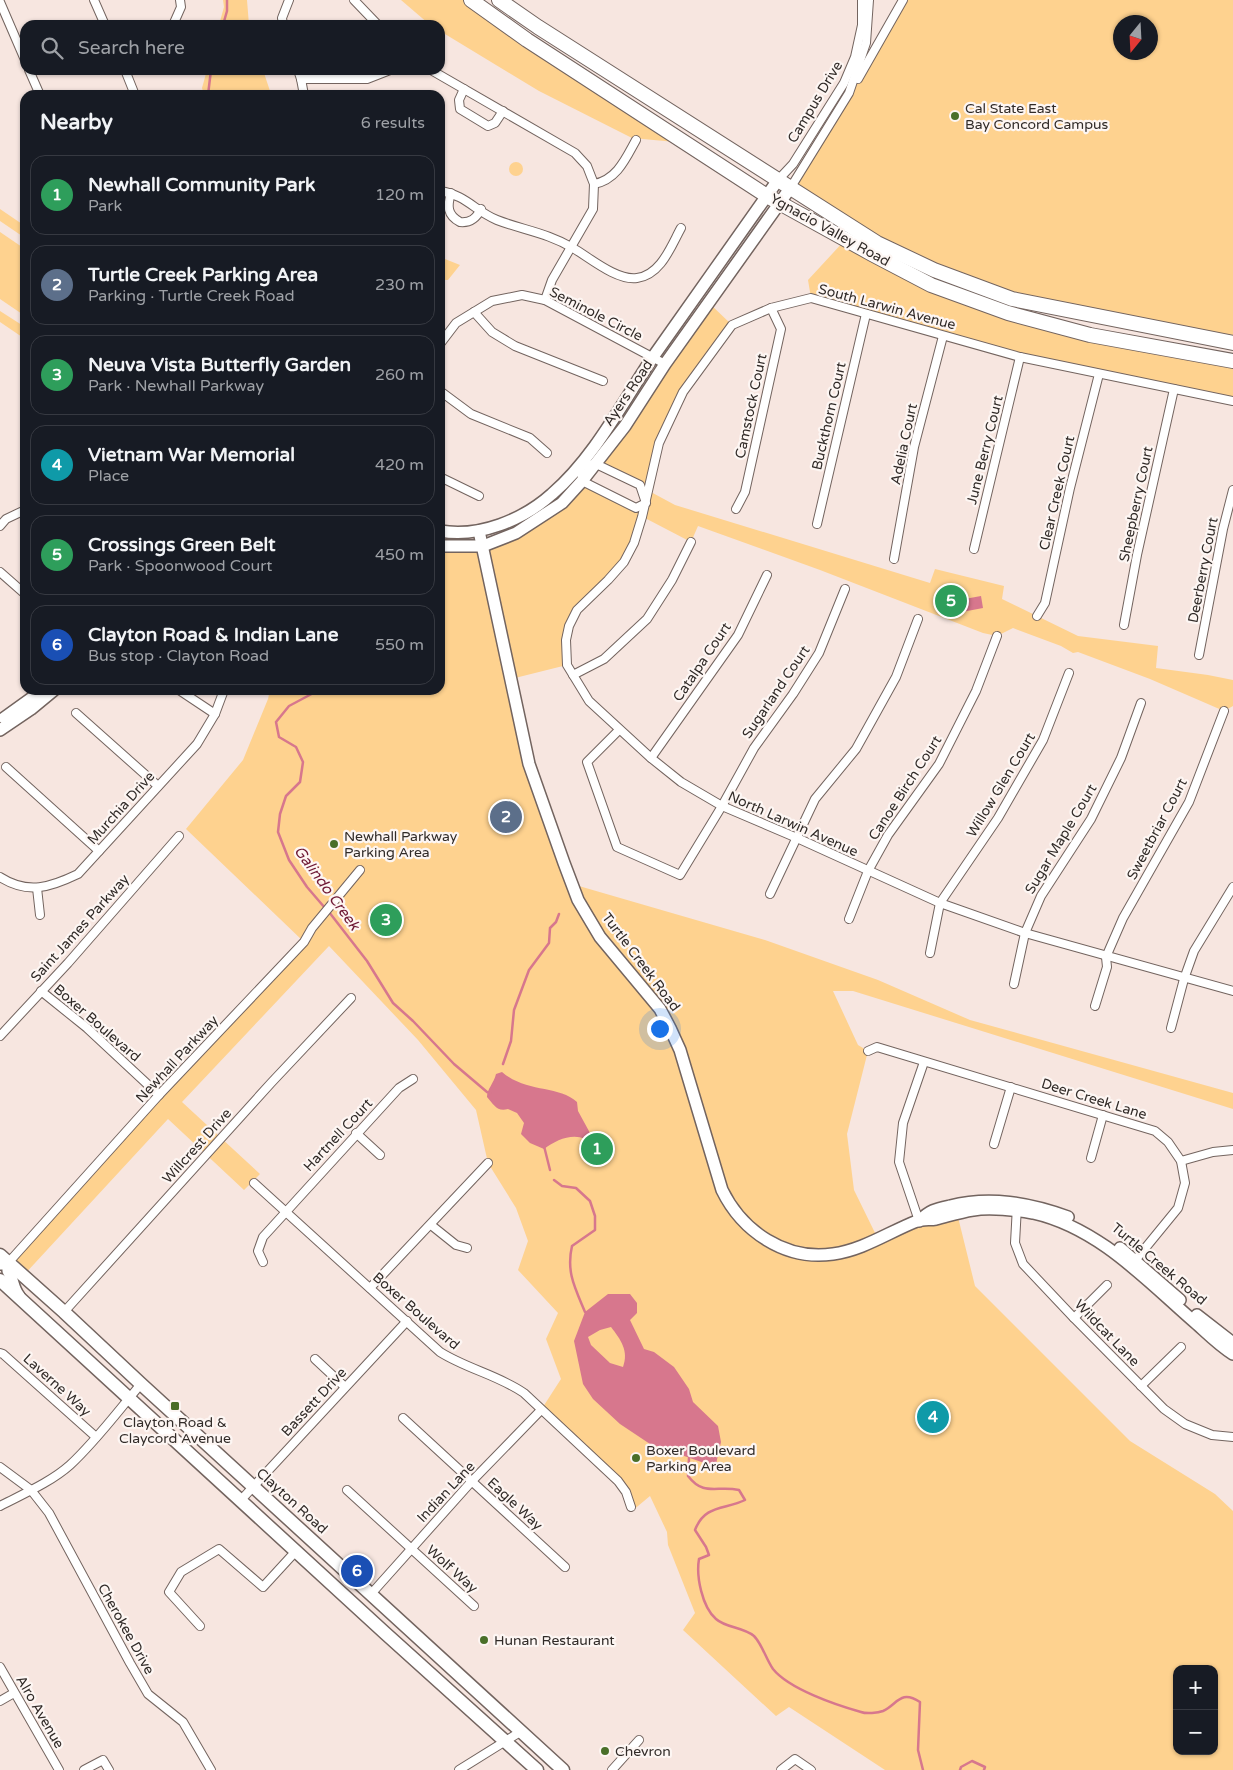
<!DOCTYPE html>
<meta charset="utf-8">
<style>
:root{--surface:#171b24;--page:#20242c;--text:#f1f3f6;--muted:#9ea1a6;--line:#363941;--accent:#db2777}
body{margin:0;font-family:"Varela Round",sans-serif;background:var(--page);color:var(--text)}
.controls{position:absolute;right:15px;bottom:15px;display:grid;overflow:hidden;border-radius:10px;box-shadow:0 1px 4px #0004}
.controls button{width:45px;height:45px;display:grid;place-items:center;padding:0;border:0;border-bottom:1px solid var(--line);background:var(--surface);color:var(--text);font:25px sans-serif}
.compass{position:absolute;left:1113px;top:15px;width:45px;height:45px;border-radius:50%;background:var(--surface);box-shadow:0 1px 4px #0004;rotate:198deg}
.you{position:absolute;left:659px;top:1028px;width:18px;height:18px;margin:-12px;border:4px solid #fff;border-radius:50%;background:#1a73e8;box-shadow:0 0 0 8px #1a73e833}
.badge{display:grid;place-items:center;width:32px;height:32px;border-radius:50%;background:var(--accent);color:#fff;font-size:16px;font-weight:700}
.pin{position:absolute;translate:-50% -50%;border:2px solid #fff;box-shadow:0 1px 5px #0006}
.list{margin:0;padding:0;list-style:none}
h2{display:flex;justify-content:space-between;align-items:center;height:65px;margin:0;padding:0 20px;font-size:21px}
h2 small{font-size:16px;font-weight:400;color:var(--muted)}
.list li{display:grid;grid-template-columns:32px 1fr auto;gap:15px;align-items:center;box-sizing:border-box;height:80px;margin:0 10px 10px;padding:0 10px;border:1px solid var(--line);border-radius:15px}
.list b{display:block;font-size:19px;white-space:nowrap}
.list p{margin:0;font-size:16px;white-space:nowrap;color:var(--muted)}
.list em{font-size:16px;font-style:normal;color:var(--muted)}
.icon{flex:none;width:28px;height:28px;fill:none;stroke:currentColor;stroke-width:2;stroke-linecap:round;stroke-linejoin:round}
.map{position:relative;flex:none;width:1233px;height:1770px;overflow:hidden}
.search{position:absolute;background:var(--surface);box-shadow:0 1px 4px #0004;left:20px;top:20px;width:425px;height:55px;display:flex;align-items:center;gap:12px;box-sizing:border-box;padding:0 18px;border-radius:15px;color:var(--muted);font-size:19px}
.panel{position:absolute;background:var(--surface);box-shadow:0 1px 4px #0004;left:20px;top:90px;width:425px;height:605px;border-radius:15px}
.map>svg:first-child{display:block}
.green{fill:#fed28f;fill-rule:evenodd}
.water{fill:#d7778d;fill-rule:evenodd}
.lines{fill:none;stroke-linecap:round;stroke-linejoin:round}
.stream{stroke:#d7778d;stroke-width:2.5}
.street-casing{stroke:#73645f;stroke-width:10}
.secondary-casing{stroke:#73645f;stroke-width:14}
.primary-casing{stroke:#73645f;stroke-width:15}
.highway-casing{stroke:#73645f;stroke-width:16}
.street{stroke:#fff;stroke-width:8}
.secondary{stroke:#fff;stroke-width:11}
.primary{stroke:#fff;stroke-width:12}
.highway{stroke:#fff;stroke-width:14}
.poi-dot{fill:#4a6f29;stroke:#fdf6f3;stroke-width:2}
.labels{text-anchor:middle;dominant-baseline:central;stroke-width:4.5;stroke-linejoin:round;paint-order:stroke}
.street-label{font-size:14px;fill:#312b28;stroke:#fdf6f3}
.poi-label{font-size:14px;fill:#312b28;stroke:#fdf6f3;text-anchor:start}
.water-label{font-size:15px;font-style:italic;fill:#6e1834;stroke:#fdf6f3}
</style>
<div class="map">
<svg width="1233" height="1770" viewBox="0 0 1233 1770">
<rect width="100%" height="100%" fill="#f7e6e0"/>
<!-- green -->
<g class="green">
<polygon points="223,0 247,0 249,25 219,25 224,7"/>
<polygon points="401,0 471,0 686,143 632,138 539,91 440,31 440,25 429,24"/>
<path d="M 903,0 L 1233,0 L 1233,335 L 1105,317 L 1012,299 L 934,270 L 791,187 ZM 1120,22 L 1150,22 L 1150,52 L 1120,52 Z"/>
<polygon points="207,70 263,70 270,91 269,95 204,95 202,88"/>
<circle cx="516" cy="169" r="7"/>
<polygon points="0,209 25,226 25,238 0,221"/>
<polygon points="0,232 25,249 25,316 0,299"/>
<polygon points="845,240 1008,313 1233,361 1233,401 1020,357 811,298 808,280"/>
<polygon points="440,257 460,265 448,280 440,280"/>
<path d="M 709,303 L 732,325 L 683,392 L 659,443 L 649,491 L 675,505 L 930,583 L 935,569 L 1004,586 L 1002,599 L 1078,636 L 1158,646 L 1156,668 L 1208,675 L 1233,680 L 1233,706 L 1224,711 L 1150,679 L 1078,652 L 1073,653 L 1061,646 L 1013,628 L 997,636 L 983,633 L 820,570 L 698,526 L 691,542 L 643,517 L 624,562 L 589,596 L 569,626 L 567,665 L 511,679 L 519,720 L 572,884 L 765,940 L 878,980 L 970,1020 L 1233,1093 L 1233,1109 L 853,991 L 833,991 L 858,1045 L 868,1051 L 847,1134 L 854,1190 L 878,1239 L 957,1213 L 975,1286 L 1130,1441 L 1215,1494 L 1233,1511 L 1233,1770 L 885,1770 L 789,1707 L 776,1716 L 683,1630 L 695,1613 L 668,1545 L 667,1532 L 650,1496 L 632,1511 L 626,1492 L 541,1410 L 561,1379 L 546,1339 L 558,1313 L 518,1270 L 528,1241 L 516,1208 L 488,1163 L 476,1110 L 418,1040 L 329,946 L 182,1102 L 260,1174 L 244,1190 L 168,1119 L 23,1276 L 8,1263 L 304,942 L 186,829 L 243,760 L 268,699 L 270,690 L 440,690 L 440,546 L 451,547 L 516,533 L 582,481 L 636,508 L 646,503 L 640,485 L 596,464 ZM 1177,1669 L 1214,1669 L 1214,1751 L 1177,1751 Z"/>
<polygon points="0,311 25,327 25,339 0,322"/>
</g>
<!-- water -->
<g class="water">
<polygon points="981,596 983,608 962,612 959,600"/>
<path d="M 502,1072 C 526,1093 558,1085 577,1102 L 578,1111 L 590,1133 L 585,1139 C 572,1133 556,1140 544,1149 L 530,1143 L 521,1134 L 524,1123 L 517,1113 L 508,1109 C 497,1112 494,1105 487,1097 C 487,1089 494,1083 496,1074 Z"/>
<path d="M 608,1294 L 630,1294 L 637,1303 L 637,1313 L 630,1320 L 644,1349 L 654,1352 L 674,1367 L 689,1389 L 693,1402 L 718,1426 L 721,1442 L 716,1464 L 707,1464 L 650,1444 L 620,1424 L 593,1399 L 583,1384 L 574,1341 L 585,1312 ZM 611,1327 C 621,1340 629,1351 623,1367 L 610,1363 L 591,1345 L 588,1337 L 600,1330 Z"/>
</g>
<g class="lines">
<!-- stream -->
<g class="stream">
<polyline points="223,25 227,11 227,0"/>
<polyline points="208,95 211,70"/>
<polyline points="440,626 440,631"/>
<polyline points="319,690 289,706 276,722 279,737 296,747 303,762 300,782 286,796 280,814 278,832 289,860 307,887 325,908"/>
<polyline points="329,912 367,961 393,1003 413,1021 454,1064 487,1092 490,1093"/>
<polyline points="503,1064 511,1041 514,1010 529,970 549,943 550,928 556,922 559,914"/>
<polyline points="544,1146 550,1170"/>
<path d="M 554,1180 L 562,1186 L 576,1188 L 590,1201 L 595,1216 L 595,1230 L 572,1246 C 566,1272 575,1288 585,1312 L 587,1313"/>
<path d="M 689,1458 L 688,1476 C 704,1497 717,1485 739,1490 L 745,1500 C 725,1510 705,1504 695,1530 L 706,1547 L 709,1555 L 699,1559 C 696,1576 702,1607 716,1619 C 726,1628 743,1627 754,1636 C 762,1644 766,1659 773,1669 C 789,1689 836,1705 861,1712 C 866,1714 878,1713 883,1711 C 897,1705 900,1689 920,1702 L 918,1750 L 923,1770"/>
<polyline points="960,1770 961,1767 972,1761 985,1767 984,1770"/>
</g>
<defs>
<g id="street">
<polyline points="94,0 105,25"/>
<polyline points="354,0 378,25"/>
<polyline points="0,2 25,60"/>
<polyline points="173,25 181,7 180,0"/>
<polyline points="283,25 282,18 289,0"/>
<polyline points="29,70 40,95"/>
<polyline points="125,70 135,95"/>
<polyline points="298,70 301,79 304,95"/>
<polyline points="431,70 575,153 587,166 594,184 593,209 552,280 545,300"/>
<polyline points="301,79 367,79 390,70"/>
<polyline points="858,79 903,0"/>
<polyline points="464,89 459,100 460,109 488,126 495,123 503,111"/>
<polyline points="778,180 793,164 844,83 855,57 862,25 862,0"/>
<path d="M 594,184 C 617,180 626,158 636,140"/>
<polyline points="791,187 849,93 866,43 869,0"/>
<path d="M 440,191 C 466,195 475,211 497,220 C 523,230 548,233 573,248 C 590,258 617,281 637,278 C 661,275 671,246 681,228"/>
<path d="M 451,193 C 447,206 447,215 460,222 C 470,223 476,219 481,209"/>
<polyline points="474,312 492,332 515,346 603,381"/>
<polyline points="440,344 456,323 492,301 522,295 545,300 665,364"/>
<polyline points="440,391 471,414 530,438 547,453"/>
<polyline points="1233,401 1020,357 811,298 771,308 732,325 683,392 659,443 642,517 634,543 624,562 608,580 577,610 569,626 566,640 567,665 589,701 651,758 681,782 722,806 797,838 940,903 1025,933 1233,991"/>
<polygon points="596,464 640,485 646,503 636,508 582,481 581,466"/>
<polyline points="440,477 479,496"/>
<polyline points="736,509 745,492 781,329 771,308"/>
<polyline points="817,524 866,314"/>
<polyline points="0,526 6,519 25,510"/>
<polyline points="974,549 1020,357"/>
<polyline points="894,559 914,447 943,336"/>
<polyline points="0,572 25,594"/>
<polyline points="1037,616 1045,603 1070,488 1099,374"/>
<polyline points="1124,625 1137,555 1174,389"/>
<polyline points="1199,655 1223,529 1233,490"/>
<polyline points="573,675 604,659 647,619 672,580 691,542"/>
<polyline points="179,690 215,714"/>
<polyline points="76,713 158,786"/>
<polyline points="619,730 587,762 617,847 680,875 722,806 754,748 793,694 819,653 845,589"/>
<polyline points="651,758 738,635 767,575"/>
<polyline points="6,767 99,851"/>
<path d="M 0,877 C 28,895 51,887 78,874 L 197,744 L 215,714 L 224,690"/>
<polyline points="37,888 40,915"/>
<polyline points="770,894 815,799 856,749 896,677 918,619"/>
<polyline points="849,919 868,871 888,835 939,764 976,691 997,636"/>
<polyline points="930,953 940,903 998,818 1043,740 1069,673"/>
<polyline points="1014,984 1025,933 1041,896 1091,819 1121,758 1141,703"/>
<polyline points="41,991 87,1028 159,1095"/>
<polyline points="1095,1006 1107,967 1106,957 1123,918 1189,802 1224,711"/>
<polyline points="1171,1028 1184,979 1194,951 1233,887"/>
<polyline points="0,1036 68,963 179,836"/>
<polyline points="868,1051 877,1047 1155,1131 1168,1142 1181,1161 1185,1183 1178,1208 1133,1263"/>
<polyline points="356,1133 380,1155"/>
<polyline points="994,1144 1011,1087"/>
<polyline points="1091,1158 1103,1115"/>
<polyline points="1181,1161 1213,1152 1233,1150"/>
<path d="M 254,1183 L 440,1352 C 467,1369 498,1375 524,1393 L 618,1481 L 626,1492 L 631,1507"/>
<polyline points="1017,1206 1015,1243 1023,1264 1074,1318 1164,1409 1185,1424 1212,1435 1233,1437"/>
<polyline points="919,1221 899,1162 903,1123 924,1062"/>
<polyline points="431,1225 456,1245 467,1248"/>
<polyline points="263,1262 258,1251 263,1237 399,1088 413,1079"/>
<polyline points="8,1263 159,1095 304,942 312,928 360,870"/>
<polyline points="370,1288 488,1163"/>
<polyline points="64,1312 271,1083 351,998"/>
<polyline points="1074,1318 1107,1285"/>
<polyline points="0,1353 3,1354 96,1437"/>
<polyline points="315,1359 345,1387"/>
<polyline points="1141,1386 1181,1347"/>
<polyline points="403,1418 565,1567"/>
<polyline points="0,1467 31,1490 49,1513 130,1663 148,1694 183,1722 211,1770"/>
<polyline points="347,1490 474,1606"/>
<polyline points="240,1501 407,1321"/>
<path d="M 0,1506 C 23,1494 51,1482 70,1465 C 96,1441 118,1411 141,1384"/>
<polyline points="371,1594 472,1481 541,1410"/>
<polyline points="200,1626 169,1592 181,1572 219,1549 263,1587 296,1551"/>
<polyline points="0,1667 59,1770"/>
<polyline points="0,1701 14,1693"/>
<polyline points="84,1770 103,1760 109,1770"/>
<polyline points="459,1770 520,1732"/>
<polyline points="612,1770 639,1740"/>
<polyline points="781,1770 795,1759 811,1770"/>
</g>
<g id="secondary">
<path d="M 440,531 C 479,538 523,520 552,494 C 594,458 622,403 653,357 C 694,298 737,239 778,180"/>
<path d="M 479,531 L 529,764 L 564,863 L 578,900 L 600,937 L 660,1009 L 670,1028 L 680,1050 L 722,1190 C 742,1231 785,1261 833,1254 C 863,1250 889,1232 917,1221 C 923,1219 930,1220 936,1219 C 948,1216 960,1212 973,1210 C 989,1207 1017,1210 1033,1213 C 1100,1228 1148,1282 1198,1325 C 1209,1335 1220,1346 1233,1354"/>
<polyline points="440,546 483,546 516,533 562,503 582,481 625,426 665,364 791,187"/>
<polyline points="4,718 43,690"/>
<polyline points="0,730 31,709 54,690"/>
<path d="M 919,1221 C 930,1210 936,1209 950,1206 C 990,1196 1029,1203 1068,1217"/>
<polyline points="1120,1248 1180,1300"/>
<path d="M 0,1264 L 8,1263 L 8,1271 C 14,1280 12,1287 19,1296"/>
<polyline points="1197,1315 1233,1343"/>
</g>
<g id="primary">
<polyline points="0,1255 64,1312 141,1384 563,1770"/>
<polyline points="0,1280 385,1633 537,1770"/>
</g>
<g id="highway">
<polyline points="471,0 527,40 767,196 872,254 931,285 1008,313 1090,335 1233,361"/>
<polyline points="499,0 538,27 877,243 934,270 1012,299 1233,343"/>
</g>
</defs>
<!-- street casing -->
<use href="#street" class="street-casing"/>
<!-- secondary casing -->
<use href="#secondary" class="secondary-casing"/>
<!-- primary casing -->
<use href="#primary" class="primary-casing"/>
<!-- highway casing -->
<use href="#highway" class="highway-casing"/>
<!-- street -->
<use href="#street" class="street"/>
<!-- secondary -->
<use href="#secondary" class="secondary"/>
<!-- primary -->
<use href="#primary" class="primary"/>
<!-- highway -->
<use href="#highway" class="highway"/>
</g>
<!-- markers -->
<g class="poi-dot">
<circle cx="955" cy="116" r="5"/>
<circle cx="334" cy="844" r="5"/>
<rect x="170" y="1401" width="10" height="10" rx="2.5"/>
<circle cx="636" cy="1458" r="5"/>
<circle cx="484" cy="1640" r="5"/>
<circle cx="605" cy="1751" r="5"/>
</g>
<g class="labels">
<!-- street labels -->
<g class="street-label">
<text transform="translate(815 102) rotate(-59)">Campus Drive</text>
<text transform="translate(830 230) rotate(29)">Ygnacio Valley Road</text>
<text transform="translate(887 307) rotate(15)">South Larwin Avenue</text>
<text transform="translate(596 314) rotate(27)">Seminole Circle</text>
<text transform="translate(628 393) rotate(-56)">Ayers Road</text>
<text transform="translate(751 406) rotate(-78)">Camstock Court</text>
<text transform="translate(829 416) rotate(-77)">Buckthorn Court</text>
<text transform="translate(904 444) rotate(-78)">Adelia Court</text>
<text transform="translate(985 450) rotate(-76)">June Berry Court</text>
<text transform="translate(1057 493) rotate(-77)">Clear Creek Court</text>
<text transform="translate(1136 504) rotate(-78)">Sheepberry Court</text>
<text transform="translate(1203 570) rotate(-79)">Deerberry Court</text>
<text transform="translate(702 662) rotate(-56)">Catalpa Court</text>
<text transform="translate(776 692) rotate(-56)">Sugarland Court</text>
<text transform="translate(1001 785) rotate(-59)">Willow Glen Court</text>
<text transform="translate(905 788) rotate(-57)">Canoe Birch Court</text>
<text transform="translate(121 808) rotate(-48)">Murchia Drive</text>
<text transform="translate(793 824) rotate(24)">North Larwin Avenue</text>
<text transform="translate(1157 829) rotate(-62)">Sweetbriar Court</text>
<text transform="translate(1061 839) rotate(-59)">Sugar Maple Court</text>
<text transform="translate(80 928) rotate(-48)">Saint James Parkway</text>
<text transform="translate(641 962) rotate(53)">Turtle Creek Road</text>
<text transform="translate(97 1023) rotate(41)">Boxer Boulevard</text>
<text transform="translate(177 1059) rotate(-47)">Newhall Parkway</text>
<text transform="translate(1094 1099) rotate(17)">Deer Creek Lane</text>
<text transform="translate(338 1135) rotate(-47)">Hartnell Court</text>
<text transform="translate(197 1146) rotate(-48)">Willcrest Drive</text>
<text transform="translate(1159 1264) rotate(40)">Turtle Creek Road</text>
<text transform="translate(416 1311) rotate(41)">Boxer Boulevard</text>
<text transform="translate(1107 1333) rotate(46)">Wildcat Lane</text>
<text transform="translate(57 1385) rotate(42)">Laverne Way</text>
<text transform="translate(314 1402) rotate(-47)">Bassett Drive</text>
<text transform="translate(446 1492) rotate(-47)">Indian Lane</text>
<text transform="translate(292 1501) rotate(42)">Clayton Road</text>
<text transform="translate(515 1504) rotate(43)">Eagle Way</text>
<text transform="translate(452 1569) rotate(42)">Wolf Way</text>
<text transform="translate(126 1629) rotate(61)">Cherokee Drive</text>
<text transform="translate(40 1712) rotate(60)">Alro Avenue</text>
</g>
<!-- poi labels -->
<g class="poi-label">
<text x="965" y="108">Cal State East<tspan x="965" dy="16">Bay Concord Campus</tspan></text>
<text x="344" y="836">Newhall Parkway<tspan x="344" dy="16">Parking Area</tspan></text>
<text x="175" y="1422" text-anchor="middle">Clayton Road &amp;<tspan x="175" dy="16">Claycord Avenue</tspan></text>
<text x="646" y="1450">Boxer Boulevard<tspan x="646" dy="16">Parking Area</tspan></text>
<text x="494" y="1640">Hunan Restaurant</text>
<text x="615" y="1751">Chevron</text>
</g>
<!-- water labels -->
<g class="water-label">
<text transform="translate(327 888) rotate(54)">Galindo Creek</text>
</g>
</g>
</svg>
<div class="controls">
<button>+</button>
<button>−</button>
</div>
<svg class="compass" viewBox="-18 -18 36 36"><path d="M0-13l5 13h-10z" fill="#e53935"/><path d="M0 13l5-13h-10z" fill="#9ea1a6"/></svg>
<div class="you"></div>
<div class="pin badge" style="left:597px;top:1149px;background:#2e9e5b">1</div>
<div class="pin badge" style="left:506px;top:817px;background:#5c6f8a">2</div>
<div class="pin badge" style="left:386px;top:920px;background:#2e9e5b">3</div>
<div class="pin badge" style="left:933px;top:1417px;background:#0f9aa8">4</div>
<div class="pin badge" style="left:951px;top:601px;background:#2e9e5b">5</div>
<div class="pin badge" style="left:357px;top:1571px;background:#1a4fb4">6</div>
<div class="search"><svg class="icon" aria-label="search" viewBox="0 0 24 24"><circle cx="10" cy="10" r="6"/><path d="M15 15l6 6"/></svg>Search here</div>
<section class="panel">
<h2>Nearby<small>6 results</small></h2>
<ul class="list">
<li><span class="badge" style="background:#2e9e5b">1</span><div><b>Newhall Community Park</b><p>Park</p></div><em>120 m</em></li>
<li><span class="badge" style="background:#5c6f8a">2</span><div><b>Turtle Creek Parking Area</b><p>Parking · Turtle Creek Road</p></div><em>230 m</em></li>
<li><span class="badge" style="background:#2e9e5b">3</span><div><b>Neuva Vista Butterfly Garden</b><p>Park · Newhall Parkway</p></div><em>260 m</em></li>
<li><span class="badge" style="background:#0f9aa8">4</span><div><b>Vietnam War Memorial</b><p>Place</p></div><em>420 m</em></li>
<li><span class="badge" style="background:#2e9e5b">5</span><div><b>Crossings Green Belt</b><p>Park · Spoonwood Court</p></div><em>450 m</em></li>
<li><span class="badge" style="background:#1a4fb4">6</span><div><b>Clayton Road &amp; Indian Lane</b><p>Bus stop · Clayton Road</p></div><em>550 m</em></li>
</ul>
</section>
</div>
